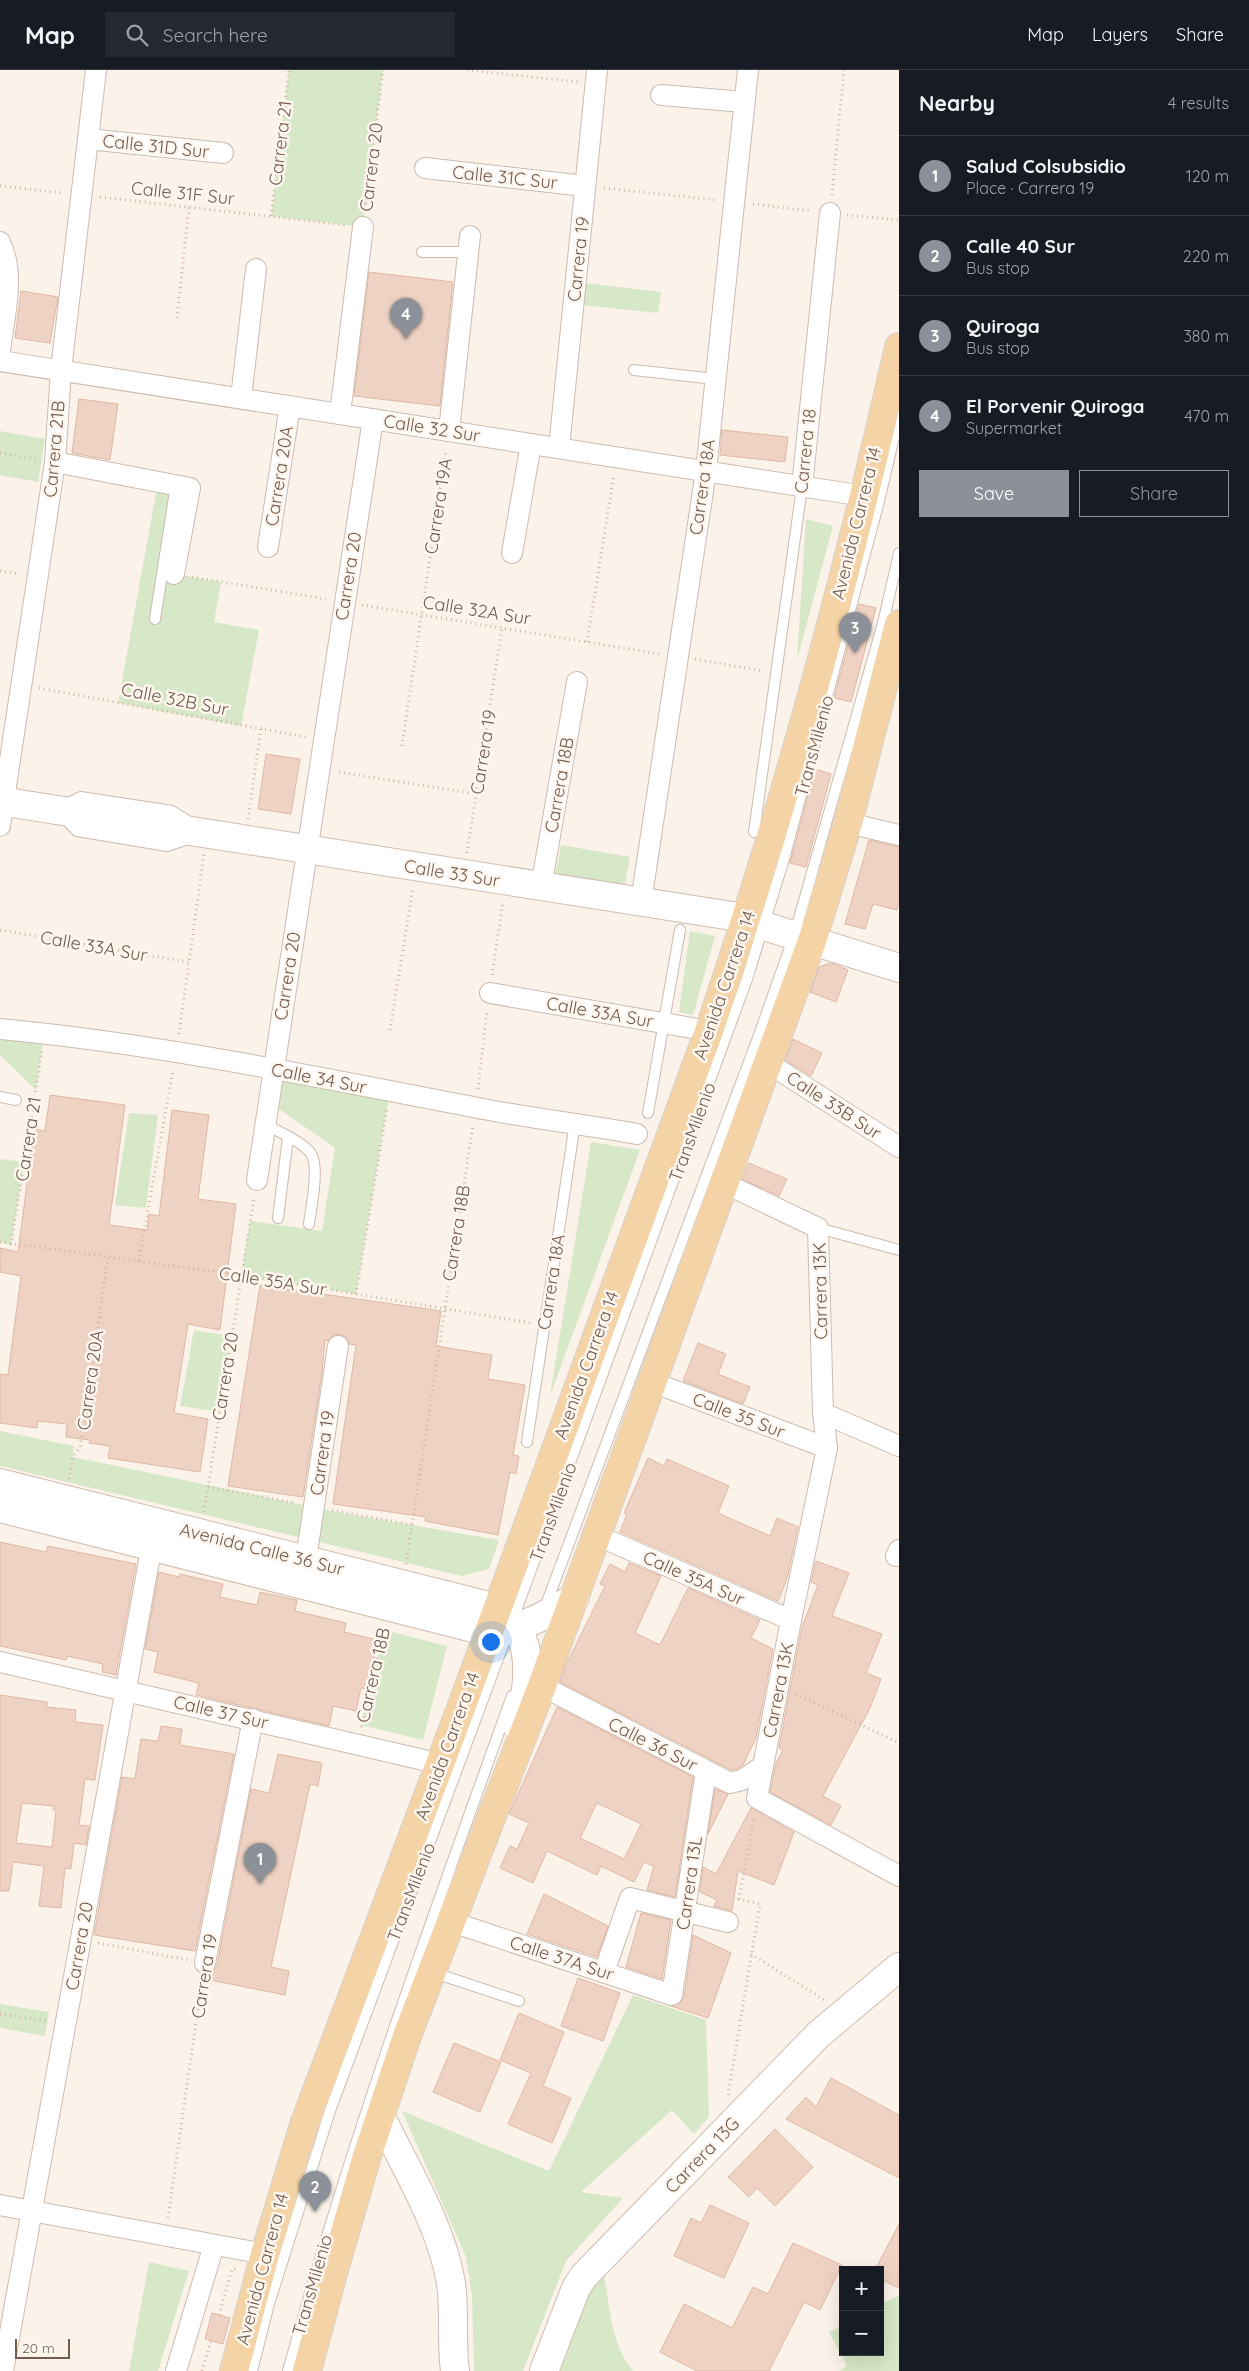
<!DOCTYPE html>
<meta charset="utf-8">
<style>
:root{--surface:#171b24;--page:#242831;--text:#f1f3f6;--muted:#9ea1a6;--line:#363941;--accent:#8c9099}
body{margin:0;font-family:Quicksand,sans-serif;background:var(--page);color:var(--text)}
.controls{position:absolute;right:15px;bottom:15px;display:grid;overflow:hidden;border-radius:0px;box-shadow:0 5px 20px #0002}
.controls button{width:45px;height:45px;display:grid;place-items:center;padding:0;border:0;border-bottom:1px solid var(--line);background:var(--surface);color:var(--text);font:25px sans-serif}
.scale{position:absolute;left:15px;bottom:12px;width:55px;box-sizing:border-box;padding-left:5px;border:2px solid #735a4e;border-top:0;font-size:14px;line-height:18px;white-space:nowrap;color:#735a4e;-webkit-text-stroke:4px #fef7ef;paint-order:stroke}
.you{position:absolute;left:490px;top:1571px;width:18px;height:18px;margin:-12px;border:4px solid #fff;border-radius:50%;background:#1a73e8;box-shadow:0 0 0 8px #1a73e833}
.badge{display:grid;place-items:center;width:32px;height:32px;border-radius:50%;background:var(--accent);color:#fff;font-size:16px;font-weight:700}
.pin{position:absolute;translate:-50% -41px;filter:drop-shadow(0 1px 2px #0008)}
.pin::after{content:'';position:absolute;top:26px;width:18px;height:15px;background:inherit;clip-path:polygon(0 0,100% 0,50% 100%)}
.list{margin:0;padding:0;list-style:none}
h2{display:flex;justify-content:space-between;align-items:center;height:65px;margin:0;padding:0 20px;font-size:21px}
h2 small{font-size:16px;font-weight:400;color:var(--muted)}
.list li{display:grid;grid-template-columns:32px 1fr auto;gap:15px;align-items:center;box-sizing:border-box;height:80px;padding:0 20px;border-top:1px solid var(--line)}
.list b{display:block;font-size:19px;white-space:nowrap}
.list p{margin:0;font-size:16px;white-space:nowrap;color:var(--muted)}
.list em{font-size:16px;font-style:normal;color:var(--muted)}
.actions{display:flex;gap:10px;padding:15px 20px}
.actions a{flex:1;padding:11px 0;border:1px solid var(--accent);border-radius:0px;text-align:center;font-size:18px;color:var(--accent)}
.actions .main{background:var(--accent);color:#fff}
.icon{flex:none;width:28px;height:28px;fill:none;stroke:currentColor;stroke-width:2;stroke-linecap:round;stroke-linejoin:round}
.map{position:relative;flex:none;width:899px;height:2301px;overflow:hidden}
header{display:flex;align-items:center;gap:30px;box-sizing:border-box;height:70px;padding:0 25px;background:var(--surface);border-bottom:1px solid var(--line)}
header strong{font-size:24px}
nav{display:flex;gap:28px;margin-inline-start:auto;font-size:18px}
.search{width:350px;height:45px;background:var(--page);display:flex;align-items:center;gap:12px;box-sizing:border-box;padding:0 18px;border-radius:0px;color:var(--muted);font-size:19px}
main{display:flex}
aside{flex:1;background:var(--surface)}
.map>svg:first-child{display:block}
.green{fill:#d6e8c8}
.building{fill:#eed2c3;stroke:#e0b8a4;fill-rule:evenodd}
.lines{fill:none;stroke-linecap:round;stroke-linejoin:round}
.lane-casing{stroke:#ccbbaf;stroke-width:12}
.street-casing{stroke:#ccbbaf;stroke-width:22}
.secondary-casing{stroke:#d1bdb0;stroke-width:30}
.primary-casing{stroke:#d8d1cd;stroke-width:30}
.path{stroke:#d3b5a5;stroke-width:3;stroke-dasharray:1 4;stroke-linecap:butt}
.lane{stroke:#fff;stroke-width:10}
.street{stroke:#fff;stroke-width:20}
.secondary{stroke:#fff;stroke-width:28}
.primary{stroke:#f4d4a7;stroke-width:28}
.labels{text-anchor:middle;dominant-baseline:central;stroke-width:5;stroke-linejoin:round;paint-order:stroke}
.street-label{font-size:18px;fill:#735a4e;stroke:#fef7ef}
</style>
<header>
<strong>Map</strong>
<div class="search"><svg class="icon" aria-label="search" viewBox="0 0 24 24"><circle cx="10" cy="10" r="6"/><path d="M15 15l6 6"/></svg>Search here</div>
<nav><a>Map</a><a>Layers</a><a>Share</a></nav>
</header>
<main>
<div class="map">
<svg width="899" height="2301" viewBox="0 0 899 2301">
<rect width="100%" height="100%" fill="#fbf3e9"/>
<!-- green -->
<g class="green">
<polygon points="289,0 383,0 363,157 271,146"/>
<polygon points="585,213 661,222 658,243 583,235"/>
<polygon points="0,361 45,369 38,412 0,405"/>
<polygon points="158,412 190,418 174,504 221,512 214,552 259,560 241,656 118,633"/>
<polygon points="806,449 833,456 797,590"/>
<polygon points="561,775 630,787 624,819 555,807"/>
<polygon points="690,861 715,866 693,945 679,942"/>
<polygon points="0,966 43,973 36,1020 0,985"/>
<polygon points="281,1006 389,1025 356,1224 241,1205 250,1151 322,1161 335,1078 275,1036"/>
<polygon points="129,1043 158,1045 146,1138 115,1135"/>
<polygon points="591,1072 640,1080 550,1326"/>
<polygon points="0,1089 24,1092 11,1175 0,1172"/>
<polygon points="194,1260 231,1266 219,1342 180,1336"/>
<polygon points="0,1361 74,1376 73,1387 342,1443 499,1470 489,1499 462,1506 0,1396"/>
<polygon points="384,1560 447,1576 423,1670 361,1655"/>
<polygon points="633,1925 706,1950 709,2047 694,2064 672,2040 581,2122 623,2128 566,2191 523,2301 474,2301 472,2226 466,2187 402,2041 549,2101"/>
<polygon points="0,1934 49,1942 45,1966 0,1958"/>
<polygon points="149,2192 189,2201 158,2301 129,2301"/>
<path d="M 604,2204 C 610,2238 611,2274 633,2301 L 559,2301 L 589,2223 Z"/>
<polygon points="899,2225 899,2301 839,2301 847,2296 829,2262 843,2255 843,2282 880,2282 880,2235"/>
</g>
<!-- building -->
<g class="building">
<polygon points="369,202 453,212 440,336 354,326"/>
<polygon points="21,221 58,227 50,273 15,268"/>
<polygon points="79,329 118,334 110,390 72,383"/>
<polygon points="722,360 788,367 785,392 720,385"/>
<polygon points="859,534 876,538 851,632 834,628"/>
<polygon points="266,684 300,689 291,744 258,739"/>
<polygon points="815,699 831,704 806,797 790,793"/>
<polygon points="869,770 899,777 899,832 897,840 873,834 865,859 845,854"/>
<polygon points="831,893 848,900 836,932 810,922 819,897"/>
<polygon points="793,969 822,983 811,1006 785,990"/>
<polygon points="50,1025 125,1035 109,1155 147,1160 149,1144 159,1146 172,1040 209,1045 198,1129 236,1134 220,1260 188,1254 174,1343 208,1349 200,1402 108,1388 110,1376 89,1373 90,1370 66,1367 67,1354 38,1351 37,1358 0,1353 0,1304 8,1305 21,1206 0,1202 0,1178 18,1182 34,1059 45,1061"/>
<polygon points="749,1093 787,1109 779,1126 742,1109"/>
<polygon points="260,1215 441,1241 436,1276 492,1285 488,1309 525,1315 513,1385 519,1386 516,1404 510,1402 498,1465 425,1451 426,1447 333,1434 356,1275 349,1274 346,1267 340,1264 334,1265 328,1271 325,1270 322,1302 303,1427 228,1416"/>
<polygon points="698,1273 726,1284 718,1304 750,1317 743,1334 683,1311"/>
<polygon points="648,1388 664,1396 667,1389 729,1416 718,1443 770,1466 777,1448 798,1457 787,1509 778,1531 620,1462 627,1444 624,1443"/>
<polygon points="0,1472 46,1482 48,1476 136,1494 116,1605 102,1602 103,1594 67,1586 66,1590 0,1576"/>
<polygon points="816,1491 849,1503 832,1546 882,1564 866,1603 881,1609 870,1638 823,1726 841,1736 831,1755 770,1722 776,1693 783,1680 779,1678 802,1557 818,1515 811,1512"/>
<polygon points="629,1493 661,1506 635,1563 660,1575 688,1518 760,1550 751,1568 773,1579 756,1668 743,1695 737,1699 731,1700 560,1612 566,1595 605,1516 600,1514 610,1494 625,1502"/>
<polygon points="159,1502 179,1507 180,1504 223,1514 220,1527 257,1535 260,1522 297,1530 295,1541 346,1553 344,1562 378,1570 367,1619 361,1618 356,1641 333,1636 329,1656 196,1625 199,1613 154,1602 158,1582 145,1579"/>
<path d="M 0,1625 L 47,1632 L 47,1637 L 76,1640 L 75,1652 L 103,1655 L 95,1710 L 85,1709 L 79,1755 L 89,1756 L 86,1775 L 74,1773 L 71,1799 L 65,1798 L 61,1838 L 39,1836 L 44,1796 L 13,1792 L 9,1821 L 0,1821 ZM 22,1733 L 53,1736 L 53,1740 L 56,1740 L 52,1777 L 16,1773 Z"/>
<path d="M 557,1637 L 693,1707 L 675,1827 L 647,1820 L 654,1796 L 644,1792 L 634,1812 L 601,1796 L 597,1805 L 547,1781 L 533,1813 L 500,1798 L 510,1776 L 517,1779 L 529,1753 L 509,1744 ZM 597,1733 L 641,1754 L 624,1789 L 580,1768 Z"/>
<polygon points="161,1656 182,1659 180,1675 234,1684 195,1881 94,1865 122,1707 135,1709 141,1669 158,1671"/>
<polygon points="278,1684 322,1693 318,1716 310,1714 271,1897 289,1901 285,1925 210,1910 217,1895 251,1719 269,1723"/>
<polygon points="715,1719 728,1724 708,1764"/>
<polygon points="751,1738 794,1762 774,1815 738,1801 732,1841 714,1836 717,1830 700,1822 703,1797 716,1804"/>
<polygon points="544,1824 608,1856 597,1887 527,1864"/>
<polygon points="641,1843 671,1850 662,1909 626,1897"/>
<polygon points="693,1865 731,1883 708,1948 671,1936 680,1933 684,1927"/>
<polygon points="578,1908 620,1923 603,1971 561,1956"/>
<polygon points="519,1943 564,1962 543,2016 571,2028 552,2073 508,2054 531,2003 500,1990"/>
<polygon points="454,1973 501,1992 480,2042 433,2022"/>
<polygon points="831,2008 899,2045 899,2108 786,2049 806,2027 816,2037"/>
<polygon points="775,2059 813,2097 775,2136 757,2118 749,2127 728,2107"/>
<polygon points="710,2135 749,2153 724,2208 674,2186 691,2148 701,2153"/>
<polygon points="899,2154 899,2218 880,2209 880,2200 875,2200"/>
<polygon points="793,2173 842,2195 820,2240 804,2232 769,2301 697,2301 660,2282 684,2234 732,2258 753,2217 768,2224"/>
<polygon points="212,2243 230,2248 223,2274 205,2269"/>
</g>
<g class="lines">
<defs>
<g id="lane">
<polyline points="422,182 468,182"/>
<polyline points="634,300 715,309"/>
<polyline points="155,549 176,415"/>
<polygon points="81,727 172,741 207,763 167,776 77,761 56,739"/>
<polyline points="754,762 802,417"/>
<polyline points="0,1027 16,1030"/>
<polyline points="648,1043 680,860"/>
<path d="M 265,1054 C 278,1062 298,1069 309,1081 C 321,1093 311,1137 309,1154"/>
<polyline points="278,1148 288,1067"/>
<polyline points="818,1158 899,1180"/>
<polyline points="527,1372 575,1053"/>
<polyline points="544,1540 759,965 794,866 883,553 899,483"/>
<polyline points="513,1549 747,909 784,789 878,435 899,346"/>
<polyline points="432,1902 519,1931"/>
<polyline points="252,2301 269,2234 330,2041 508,1562"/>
<path d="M 288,2301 C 351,2070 431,1851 512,1626"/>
</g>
<g id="street">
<polyline points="661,25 744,32"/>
<polyline points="88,69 223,83"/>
<polyline points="425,98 585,116"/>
<path d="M 0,172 C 16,205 4,246 0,281"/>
<polyline points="0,291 864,426"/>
<polyline points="241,328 256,199"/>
<polyline points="340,344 363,157"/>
<polyline points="449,361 470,166"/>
<polyline points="559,378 597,0"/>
<polyline points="55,392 190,418 174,504"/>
<polyline points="802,417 830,143"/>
<polyline points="268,477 290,336"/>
<polyline points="512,483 531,374"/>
<polyline points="848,753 899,765"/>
<polyline points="0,756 55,392 61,300 96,0"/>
<polyline points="541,817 577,612"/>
<polyline points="641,832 706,401 748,0"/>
<polyline points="490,923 709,961"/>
<path d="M 0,959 C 159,974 316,1007 473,1037 C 527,1048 582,1054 637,1064"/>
<polyline points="768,993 899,1077"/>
<polyline points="257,1110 373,349"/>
<polyline points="724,1113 818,1158 823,1343 827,1378 791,1550 757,1728 899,1806"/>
<polyline points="652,1312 827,1378"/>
<polyline points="823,1343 899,1376"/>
<polyline points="596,1465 791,1550"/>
<polyline points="896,1486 899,1480"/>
<polyline points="306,1489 338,1276"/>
<polyline points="0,1592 441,1694"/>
<polyline points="542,1616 730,1713 742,1710 763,1696"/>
<polyline points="452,1852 672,1925 706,1701"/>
<polyline points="205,1893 253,1649"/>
<polyline points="604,1902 630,1828 728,1852"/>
<polyline points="0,2135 265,2184"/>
<polyline points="3,2301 154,1463"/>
<polyline points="176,2301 214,2175"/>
</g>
<g id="secondary">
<polyline points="0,731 732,846 899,898"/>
<path d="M 0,1413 L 497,1538 C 537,1560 530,1620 517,1656"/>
<path d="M 0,1438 L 489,1562 C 522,1560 548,1544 575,1527"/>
<path d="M 380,2045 C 406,2099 441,2154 451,2213 C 455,2242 451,2272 455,2301"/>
<polyline points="544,2301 576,2218 583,2207 818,1965 899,1897"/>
</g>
<g id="primary">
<path d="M 234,2301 L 265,2184 L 304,2055 L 464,1630 L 709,961 C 785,737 847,508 899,277"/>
<polyline points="307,2301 332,2207 367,2086 407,1966 542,1616 812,871 848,753 899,554"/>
</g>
</defs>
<!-- lane casing -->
<use href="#lane" class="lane-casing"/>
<!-- street casing -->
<use href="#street" class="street-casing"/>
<!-- secondary casing -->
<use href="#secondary" class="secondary-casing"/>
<!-- primary casing -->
<use href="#primary" class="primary-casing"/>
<!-- path -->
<g class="path">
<polyline points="467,0 579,12"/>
<polyline points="0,116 64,123"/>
<polyline points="604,118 717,130"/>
<polyline points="832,125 844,0"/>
<polyline points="100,127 345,155"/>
<polyline points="753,134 811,141"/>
<polyline points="365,139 383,0"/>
<polyline points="847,145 899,150"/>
<polyline points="271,146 289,0"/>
<polyline points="177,248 189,137"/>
<polyline points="0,383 36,389"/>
<polyline points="0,501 20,504"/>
<polyline points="192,507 326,529"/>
<polyline points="362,535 660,584"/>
<polyline points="587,572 614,405"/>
<polyline points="695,589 763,601"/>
<polyline points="39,618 306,667"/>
<polyline points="402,676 446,380"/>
<polyline points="339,702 476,724"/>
<polyline points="248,749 261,659"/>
<polyline points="467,783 502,558"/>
<polyline points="0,860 188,892"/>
<polyline points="492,905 503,832"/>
<polyline points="390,960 413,818"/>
<polyline points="179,964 204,784"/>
<polyline points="478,1019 487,941"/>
<polyline points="0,1172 241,1205 531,1253"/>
<polyline points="11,1175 42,981"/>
<polyline points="139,1191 173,1000"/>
<polyline points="356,1224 387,1039"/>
<polyline points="69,1409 73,1387 80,1377 108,1188"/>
<polyline points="208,1417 296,1433"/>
<polyline points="332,1440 412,1455"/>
<polyline points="204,1442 254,1128"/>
<polyline points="406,1494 473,1055"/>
<polyline points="796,1624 899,1673"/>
<polyline points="361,1657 384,1559"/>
<polyline points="98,1873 188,1890"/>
<polyline points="751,1884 826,1931"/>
<polyline points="0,1944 49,1951"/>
<polyline points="728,2025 760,1834 739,1829 754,1747"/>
<polyline points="168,2148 202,1911"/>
<polyline points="219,2245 232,2199 236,2199"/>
<polyline points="202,2301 211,2271"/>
</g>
<!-- lane -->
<use href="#lane" class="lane"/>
<!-- street -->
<use href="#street" class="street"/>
<!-- secondary -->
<use href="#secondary" class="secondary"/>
<!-- primary -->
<use href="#primary" class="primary"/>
</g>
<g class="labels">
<!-- street labels -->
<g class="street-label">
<text transform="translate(280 73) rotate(-83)">Carrera 21</text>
<text transform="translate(156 76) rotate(6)">Calle 31D Sur</text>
<text transform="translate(371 97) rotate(-83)">Carrera 20</text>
<text transform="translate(505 107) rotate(6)">Calle 31C Sur</text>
<text transform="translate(183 123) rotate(6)">Calle 31F Sur</text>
<text transform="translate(578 189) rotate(-84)">Carrera 19</text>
<text transform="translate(432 358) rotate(9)">Calle 32 Sur</text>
<text transform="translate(54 379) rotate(-85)">Carrera 21B</text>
<text transform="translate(805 381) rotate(-84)">Carrera 18</text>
<text transform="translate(279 406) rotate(-81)">Carrera 20A</text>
<text transform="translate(702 417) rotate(-82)">Carrera 18A</text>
<text transform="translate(438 436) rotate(-81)">Carrera 19A</text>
<text transform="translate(856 453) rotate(-76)">Avenida Carrera 14</text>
<text transform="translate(348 506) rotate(-81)">Carrera 20</text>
<text transform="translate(477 540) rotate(9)">Calle 32A Sur</text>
<text transform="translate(175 629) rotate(11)">Calle 32B Sur</text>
<text transform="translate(814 676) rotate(-75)">TransMilenio</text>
<text transform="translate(483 682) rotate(-81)">Carrera 19</text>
<text transform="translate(559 715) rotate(-80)">Carrera 18B</text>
<text transform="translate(452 803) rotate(9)">Calle 33 Sur</text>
<text transform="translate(94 876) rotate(10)">Calle 33A Sur</text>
<text transform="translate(287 906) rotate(-81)">Carrera 20</text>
<text transform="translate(724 915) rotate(-71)">Avenida Carrera 14</text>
<text transform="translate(600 942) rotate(10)">Calle 33A Sur</text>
<text transform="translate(319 1008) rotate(11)">Calle 34 Sur</text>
<text transform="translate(834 1035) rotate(33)">Calle 33B Sur</text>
<text transform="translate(692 1062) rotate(-70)">TransMilenio</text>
<text transform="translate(28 1069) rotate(-81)">Carrera 21</text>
<text transform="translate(456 1163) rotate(-81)">Carrera 18B</text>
<text transform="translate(273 1211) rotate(9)">Calle 35A Sur</text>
<text transform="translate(551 1212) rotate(-81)">Carrera 18A</text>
<text transform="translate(820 1221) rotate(-91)">Carrera 13K</text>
<text transform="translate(586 1295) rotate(-70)">Avenida Carrera 14</text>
<text transform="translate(225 1306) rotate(-81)">Carrera 20</text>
<text transform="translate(90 1310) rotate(-82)">Carrera 20A</text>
<text transform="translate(739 1345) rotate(21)">Calle 35 Sur</text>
<text transform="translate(322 1383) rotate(-82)">Carrera 19</text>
<text transform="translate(553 1442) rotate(-70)">TransMilenio</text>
<text transform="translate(262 1479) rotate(14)">Avenida Calle 36 Sur</text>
<text transform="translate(694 1508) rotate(24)">Calle 35A Sur</text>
<text transform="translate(373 1605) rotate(-77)">Carrera 18B</text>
<text transform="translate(778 1620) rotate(-79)">Carrera 13K</text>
<text transform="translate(221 1642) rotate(13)">Calle 37 Sur</text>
<text transform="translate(653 1674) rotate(27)">Calle 36 Sur</text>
<text transform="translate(447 1676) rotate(-70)">Avenida Carrera 14</text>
<text transform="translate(689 1813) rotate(-82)">Carrera 13L</text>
<text transform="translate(411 1822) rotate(-69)">TransMilenio</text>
<text transform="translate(79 1876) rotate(-80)">Carrera 20</text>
<text transform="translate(562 1888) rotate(18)">Calle 37A Sur</text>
<text transform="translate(204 1906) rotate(-81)">Carrera 19</text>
<text transform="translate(702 2085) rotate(-46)">Carrera 13G</text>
<text transform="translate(262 2199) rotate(-75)">Avenida Carrera 14</text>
<text transform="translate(312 2215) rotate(-74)">TransMilenio</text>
</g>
</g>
</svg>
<div class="controls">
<button>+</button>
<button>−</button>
</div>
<div class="scale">20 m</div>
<div class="you"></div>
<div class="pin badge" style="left:260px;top:1814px">1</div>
<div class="pin badge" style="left:315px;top:2142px">2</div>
<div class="pin badge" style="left:855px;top:583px">3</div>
<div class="pin badge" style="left:406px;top:269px">4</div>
</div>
<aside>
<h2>Nearby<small>4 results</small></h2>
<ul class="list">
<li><span class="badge">1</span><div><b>Salud Colsubsidio</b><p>Place · Carrera 19</p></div><em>120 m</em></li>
<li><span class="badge">2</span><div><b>Calle 40 Sur</b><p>Bus stop</p></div><em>220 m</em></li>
<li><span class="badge">3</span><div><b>Quiroga</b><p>Bus stop</p></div><em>380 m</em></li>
<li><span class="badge">4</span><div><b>El Porvenir Quiroga</b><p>Supermarket</p></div><em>470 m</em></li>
</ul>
<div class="actions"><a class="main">Save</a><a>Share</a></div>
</aside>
</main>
